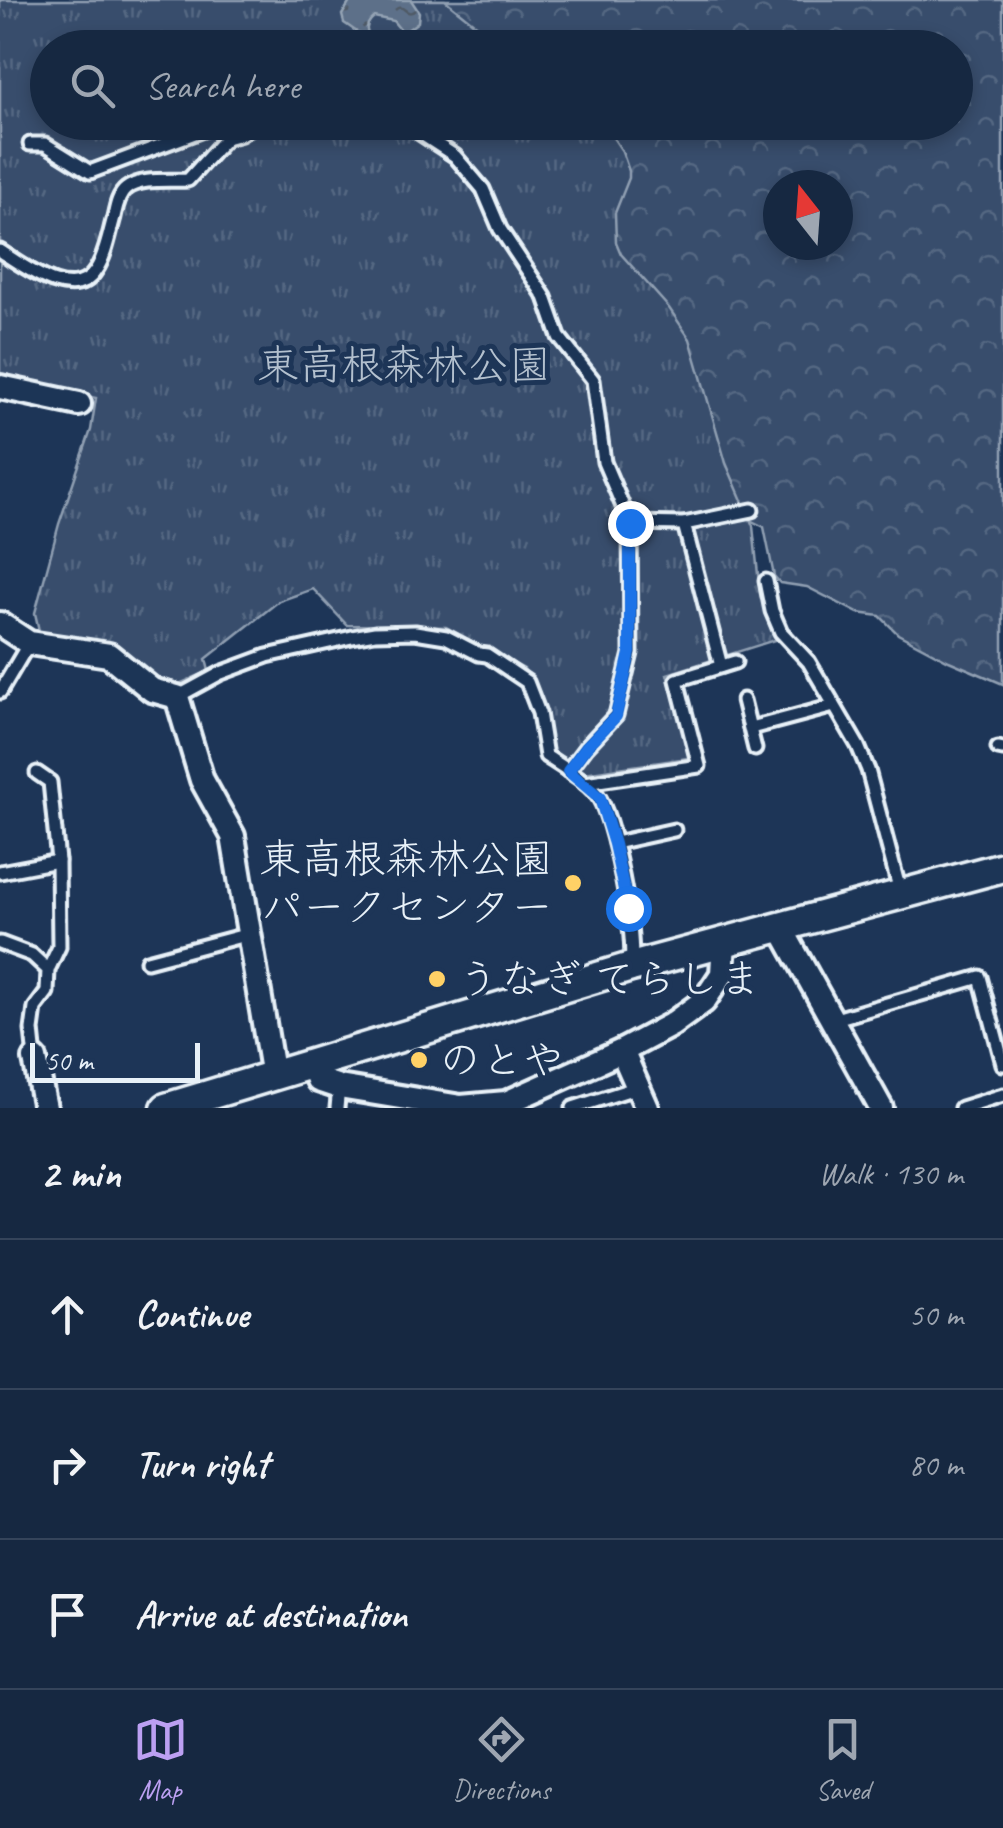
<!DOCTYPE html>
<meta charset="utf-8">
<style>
:root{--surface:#162841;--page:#1f3048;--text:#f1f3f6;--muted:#9ea6b1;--line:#35445a;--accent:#bca0f2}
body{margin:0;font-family:Caveat,"Klee One",sans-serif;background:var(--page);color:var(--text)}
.compass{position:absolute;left:763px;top:170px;width:90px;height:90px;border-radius:50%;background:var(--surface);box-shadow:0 5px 15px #0003;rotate:343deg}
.scale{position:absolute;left:30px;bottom:25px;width:170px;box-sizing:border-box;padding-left:10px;border:5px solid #e8f1f8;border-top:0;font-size:28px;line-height:35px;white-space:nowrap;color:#e8f1f8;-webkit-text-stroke:8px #1d3557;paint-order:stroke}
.stop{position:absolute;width:30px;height:30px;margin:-22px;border:8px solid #1a73e8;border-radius:50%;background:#fff}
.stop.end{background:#1a73e8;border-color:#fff;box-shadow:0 2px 10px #0008}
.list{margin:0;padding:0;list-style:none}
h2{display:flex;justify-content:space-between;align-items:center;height:130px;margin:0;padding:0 40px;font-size:42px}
h2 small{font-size:32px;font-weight:400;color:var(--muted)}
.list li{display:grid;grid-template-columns:65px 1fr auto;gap:30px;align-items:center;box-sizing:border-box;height:150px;padding:0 40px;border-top:2px solid var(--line)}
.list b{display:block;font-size:38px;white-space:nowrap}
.list em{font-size:32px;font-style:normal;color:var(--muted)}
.icon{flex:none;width:55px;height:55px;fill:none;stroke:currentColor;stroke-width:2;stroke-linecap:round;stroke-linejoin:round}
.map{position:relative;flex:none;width:1003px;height:1108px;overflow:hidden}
.search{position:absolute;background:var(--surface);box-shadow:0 5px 15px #0003;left:30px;right:30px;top:30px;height:110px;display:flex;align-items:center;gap:25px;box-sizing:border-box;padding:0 35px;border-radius:55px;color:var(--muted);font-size:38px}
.sheet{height:580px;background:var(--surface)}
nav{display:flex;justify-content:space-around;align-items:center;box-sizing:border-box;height:140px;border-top:2px solid var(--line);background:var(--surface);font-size:28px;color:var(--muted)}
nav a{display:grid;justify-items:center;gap:5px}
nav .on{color:var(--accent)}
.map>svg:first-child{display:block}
.forest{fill:url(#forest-crowns);stroke:#909fb2;stroke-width:2.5;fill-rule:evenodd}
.park{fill:url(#park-tufts);stroke:#909fb2;stroke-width:2.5}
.water{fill:url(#water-ripples);stroke:#95a4b5;stroke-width:2.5}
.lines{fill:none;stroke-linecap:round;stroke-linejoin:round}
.service-casing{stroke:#e8f1f8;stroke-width:19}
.minor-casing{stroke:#e8f1f8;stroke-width:30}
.tertiary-casing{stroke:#e8f1f8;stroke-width:35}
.service{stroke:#1d3557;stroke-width:11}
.minor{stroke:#1d3557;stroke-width:22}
.tertiary{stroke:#1d3557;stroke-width:28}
.route{stroke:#1a73e8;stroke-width:12}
.poi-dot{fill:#ffd166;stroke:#1d3557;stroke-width:4}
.labels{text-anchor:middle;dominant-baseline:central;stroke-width:10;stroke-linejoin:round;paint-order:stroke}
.park-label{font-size:42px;fill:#b3c0ce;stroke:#1d3557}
.poi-label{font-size:42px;fill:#e8f1f8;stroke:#1d3557;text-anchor:start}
</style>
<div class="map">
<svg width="1003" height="1108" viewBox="0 0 1003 1108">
<defs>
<pattern id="forest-crowns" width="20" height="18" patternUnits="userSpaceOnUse" patternTransform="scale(2.5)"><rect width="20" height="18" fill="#374d6c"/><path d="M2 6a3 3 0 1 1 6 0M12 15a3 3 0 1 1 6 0" fill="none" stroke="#546782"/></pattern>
<pattern id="park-tufts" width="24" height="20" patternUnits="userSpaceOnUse" patternTransform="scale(2.5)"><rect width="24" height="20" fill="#374d6c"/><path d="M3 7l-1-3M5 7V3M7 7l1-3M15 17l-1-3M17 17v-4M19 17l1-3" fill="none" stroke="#546782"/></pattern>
<pattern id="water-ripples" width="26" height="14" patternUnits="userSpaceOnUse" patternTransform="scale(2.5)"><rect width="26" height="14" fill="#5d7089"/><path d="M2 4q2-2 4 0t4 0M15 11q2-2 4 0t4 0" fill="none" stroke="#505a66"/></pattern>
</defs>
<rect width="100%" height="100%" fill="#1d3557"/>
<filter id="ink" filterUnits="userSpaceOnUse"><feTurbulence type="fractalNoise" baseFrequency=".01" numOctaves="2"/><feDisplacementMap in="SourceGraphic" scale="20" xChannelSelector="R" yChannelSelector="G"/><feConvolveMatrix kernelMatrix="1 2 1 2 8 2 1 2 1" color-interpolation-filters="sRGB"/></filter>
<g filter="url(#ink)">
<!-- forest -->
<path class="forest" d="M 431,0 L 1003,0 L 1003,684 L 949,661 L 898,634 L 880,616 L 858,613 L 807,587 L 780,583 L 774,576 L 764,527 L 744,517 L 613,246 L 577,123 L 956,122 L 956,48 L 498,47 ZM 778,185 L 838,185 L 838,245 L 778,245 Z"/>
<!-- park -->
<polygon class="park" points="0,0 445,0 480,28 513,47 48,48 48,122 595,122 610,133 622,151 629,171 629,178 615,213 616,242 621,254 669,308 690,339 726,463 753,526 760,594 772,633 778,639 667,674 689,751 688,758 584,773 552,751 545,716 535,683 524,669 446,627 347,625 313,589 279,601 206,659 209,671 175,686 167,685 111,647 40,635 35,613 59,524 91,430 96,398 0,379"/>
<!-- water -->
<path class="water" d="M 351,0 L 411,0 L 419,12 L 418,22 L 403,33 L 393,21 L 374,17 C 360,28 369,38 380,47 L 369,47 L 363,36 L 344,23 L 342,15 Z"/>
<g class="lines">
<defs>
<g id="service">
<polyline points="403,122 455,156 483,189 500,229 545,297 559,337 593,380 604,462 630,523 631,653 616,715 586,747 568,771"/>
<polyline points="30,144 45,144 90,172 224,122"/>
<path d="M 0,251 C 24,266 74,306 96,270 C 106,255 109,234 114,217 C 116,208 118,195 126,189 C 140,177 170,181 188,180 L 226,138 L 241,134 L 258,122"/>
<polyline points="630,523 684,524 752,510"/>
<polyline points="684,524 721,666"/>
<polyline points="766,581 772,611 781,632 809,662 858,746 868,770 897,880 904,892"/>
<polyline points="0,692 29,643"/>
<path d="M 177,697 L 221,673 L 267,656 L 352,637 L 375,633 L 415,632 L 446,637 L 479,654 L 487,655 L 527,682 L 539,713 L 546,756 C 564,768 584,779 597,795 C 614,816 636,936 631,964"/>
<polyline points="743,700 755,749"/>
<polyline points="751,728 834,706"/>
<polyline points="998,748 1003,749"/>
<polyline points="37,773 50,782 58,861 59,947 48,970"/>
<polyline points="585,783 699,766 677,680 735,662"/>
<polyline points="615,843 674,830"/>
<polyline points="0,872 58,861"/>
<polyline points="0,943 32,955 48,970 47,992 35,1008 32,1030 35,1059"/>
<polyline points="147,961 249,934"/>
<polyline points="832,1020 980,977 1003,1064"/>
<polyline points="337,1108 339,1087"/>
<polyline points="573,1108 638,1087"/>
<polyline points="961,1108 1003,1095"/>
</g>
<g id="minor">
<polyline points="0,387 79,404"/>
<polyline points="0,624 29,643 109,655 152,690 177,697 202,780 233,836 273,1077"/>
<polyline points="781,928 881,1108"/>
<polyline points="622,1051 647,1108"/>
<polyline points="35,1059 45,1108"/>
<polyline points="312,1064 318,1080 339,1087 461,1107 506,1103 622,1051 671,1025 704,1001 722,974 724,941"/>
</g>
<polyline id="tertiary" points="166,1108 631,967 1003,867"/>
</defs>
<!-- service casing -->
<use href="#service" class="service-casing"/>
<!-- minor casing -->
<use href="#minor" class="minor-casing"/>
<!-- tertiary casing -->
<use href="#tertiary" class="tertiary-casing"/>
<!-- service -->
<use href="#service" class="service"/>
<!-- minor -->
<use href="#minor" class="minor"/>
<!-- tertiary -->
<use href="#tertiary" class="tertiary"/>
</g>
</g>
<g class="lines" filter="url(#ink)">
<!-- route -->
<polyline class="route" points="628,908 614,844 600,798 568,771 586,747 616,716 630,653 630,523"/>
</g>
<!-- markers -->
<g class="poi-dot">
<circle cx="573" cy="883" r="10"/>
<circle cx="437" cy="979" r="10"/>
<circle cx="419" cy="1060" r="10"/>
</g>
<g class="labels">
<!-- park labels -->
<g class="park-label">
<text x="404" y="365">東高根森林公園</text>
</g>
<!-- poi labels -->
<g class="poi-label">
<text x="553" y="859" text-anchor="end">東高根森林公園<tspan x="553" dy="48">パークセンター</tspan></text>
<text x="457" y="979">うなぎ てらしま</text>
<text x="439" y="1060">のとや</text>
</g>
</g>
</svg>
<svg class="compass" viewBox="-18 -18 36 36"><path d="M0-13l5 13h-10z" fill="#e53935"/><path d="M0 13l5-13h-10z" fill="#9ea6b1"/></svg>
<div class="scale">50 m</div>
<div class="stop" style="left:628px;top:908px"></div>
<div class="stop end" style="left:630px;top:523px"></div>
<div class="search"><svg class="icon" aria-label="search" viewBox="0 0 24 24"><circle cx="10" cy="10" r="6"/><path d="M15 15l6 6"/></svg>Search here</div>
</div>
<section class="sheet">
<h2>2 min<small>Walk · 130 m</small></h2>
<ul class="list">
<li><svg class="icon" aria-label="ahead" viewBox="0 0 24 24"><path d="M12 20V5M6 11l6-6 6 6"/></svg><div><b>Continue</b></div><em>50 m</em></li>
<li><svg class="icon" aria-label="right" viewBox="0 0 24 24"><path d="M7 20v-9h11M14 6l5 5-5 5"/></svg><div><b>Turn right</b></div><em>80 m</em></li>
<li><svg class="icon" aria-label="arrive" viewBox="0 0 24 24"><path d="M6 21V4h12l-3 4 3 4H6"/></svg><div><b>Arrive at destination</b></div></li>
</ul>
</section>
<nav>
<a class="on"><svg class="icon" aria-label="map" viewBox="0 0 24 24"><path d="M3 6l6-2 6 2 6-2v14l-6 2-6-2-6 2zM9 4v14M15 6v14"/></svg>Map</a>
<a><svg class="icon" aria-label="directions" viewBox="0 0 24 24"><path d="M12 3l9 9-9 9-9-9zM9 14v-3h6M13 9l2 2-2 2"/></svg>Directions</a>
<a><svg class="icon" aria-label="saved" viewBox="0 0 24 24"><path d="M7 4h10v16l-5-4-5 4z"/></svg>Saved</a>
</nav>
